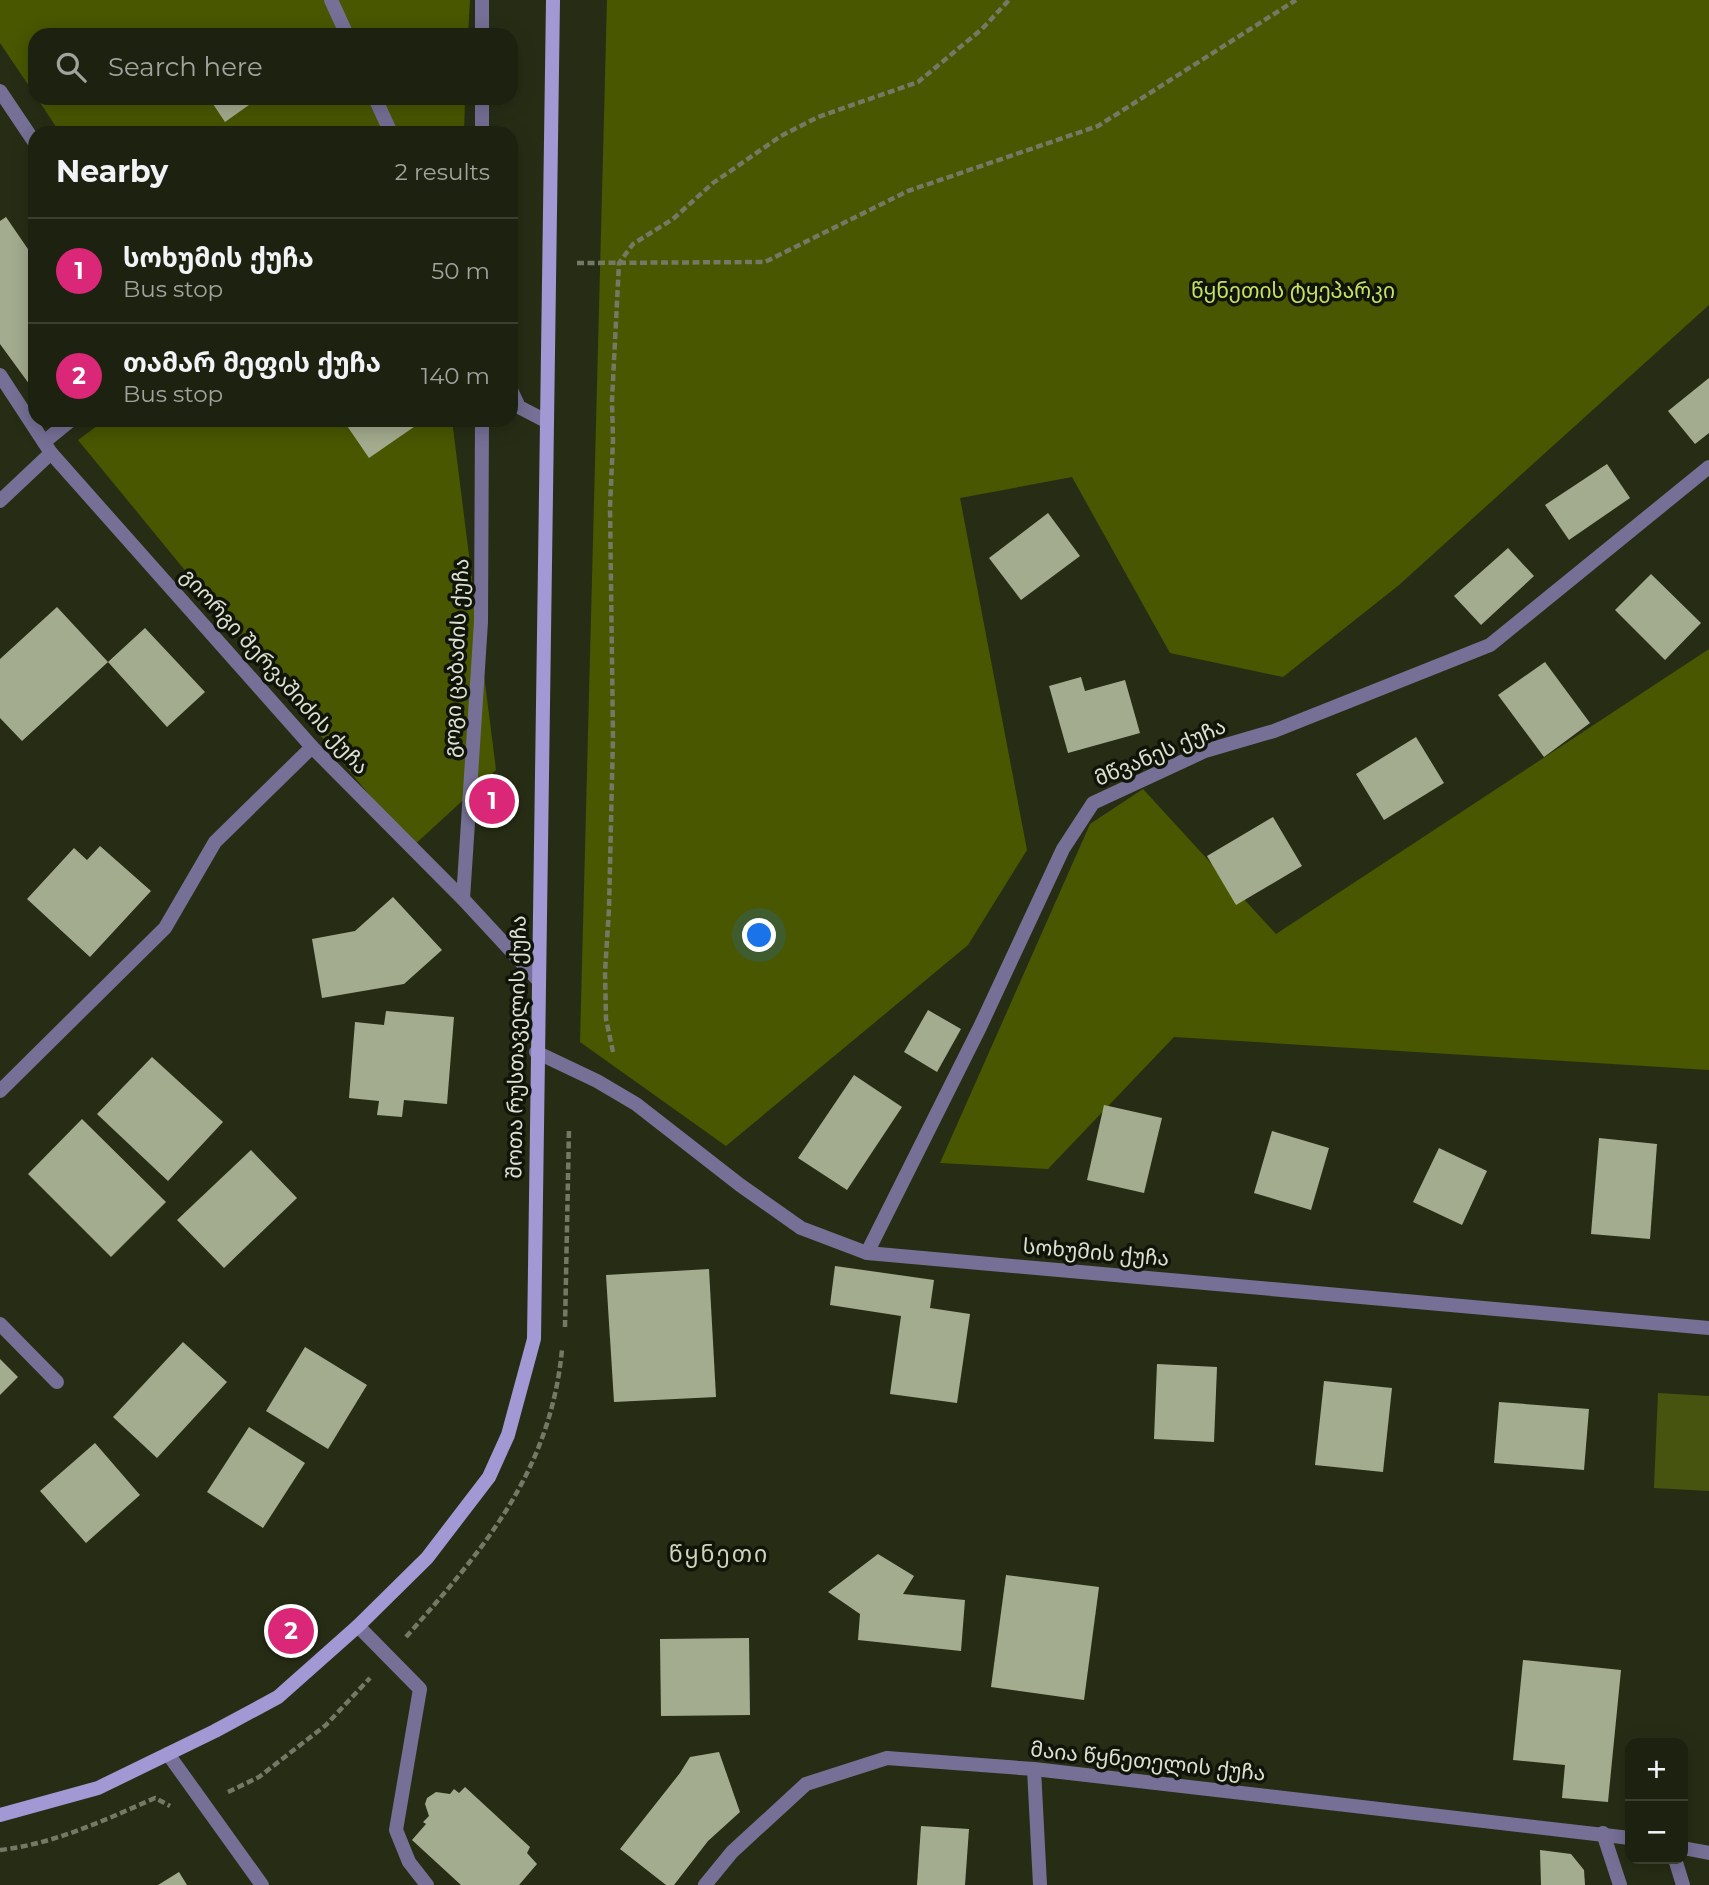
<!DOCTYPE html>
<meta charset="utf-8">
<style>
:root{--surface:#1d2210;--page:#2a2f1e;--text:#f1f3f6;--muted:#a0a49f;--line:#3b3f30;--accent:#db2777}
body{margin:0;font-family:Montserrat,"Noto Sans Georgian",sans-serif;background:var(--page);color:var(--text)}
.controls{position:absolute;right:21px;bottom:21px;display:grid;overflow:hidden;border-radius:14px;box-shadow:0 4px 18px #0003}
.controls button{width:63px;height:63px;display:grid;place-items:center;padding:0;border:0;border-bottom:2px solid var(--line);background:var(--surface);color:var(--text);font:35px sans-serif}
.you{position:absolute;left:760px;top:936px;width:24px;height:24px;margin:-18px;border:5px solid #fff;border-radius:50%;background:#1a73e8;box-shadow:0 0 0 10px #1a73e833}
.badge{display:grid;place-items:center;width:46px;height:46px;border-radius:50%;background:var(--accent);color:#fff;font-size:23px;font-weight:700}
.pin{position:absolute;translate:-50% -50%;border:4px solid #fff;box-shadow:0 2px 7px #0006}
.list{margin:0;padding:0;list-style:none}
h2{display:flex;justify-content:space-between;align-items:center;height:91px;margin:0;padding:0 28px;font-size:30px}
h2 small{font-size:23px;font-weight:400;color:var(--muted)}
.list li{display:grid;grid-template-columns:46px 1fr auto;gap:21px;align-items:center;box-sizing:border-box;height:105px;padding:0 28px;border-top:2px solid var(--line)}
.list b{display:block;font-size:26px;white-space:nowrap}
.list p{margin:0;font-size:23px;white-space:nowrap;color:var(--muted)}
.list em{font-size:23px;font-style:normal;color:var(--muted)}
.icon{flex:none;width:38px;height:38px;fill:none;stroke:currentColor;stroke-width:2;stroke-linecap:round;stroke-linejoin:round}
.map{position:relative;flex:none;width:1709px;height:1885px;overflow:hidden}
.search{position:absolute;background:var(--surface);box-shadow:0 4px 18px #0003;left:28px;top:28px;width:490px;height:77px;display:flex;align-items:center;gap:18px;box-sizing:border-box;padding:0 24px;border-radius:21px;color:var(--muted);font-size:26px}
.panel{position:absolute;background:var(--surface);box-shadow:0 4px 18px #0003;left:28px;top:126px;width:490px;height:301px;border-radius:21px}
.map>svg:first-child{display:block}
.green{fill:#47540f}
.forest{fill:#495701}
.building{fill:#a4ac8f}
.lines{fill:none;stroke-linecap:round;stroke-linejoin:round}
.path{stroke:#747965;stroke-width:4.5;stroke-dasharray:7 3.5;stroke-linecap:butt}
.service{stroke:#767096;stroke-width:14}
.minor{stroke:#767096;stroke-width:14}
.secondary{stroke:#a198d4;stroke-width:14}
.labels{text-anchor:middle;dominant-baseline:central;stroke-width:7;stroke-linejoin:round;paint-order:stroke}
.park-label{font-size:21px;fill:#c6e262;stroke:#111409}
.street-label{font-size:21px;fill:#dde1d2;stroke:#111409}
.neighbourhood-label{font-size:23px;letter-spacing:2px;fill:#cdd6b8;stroke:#111409}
</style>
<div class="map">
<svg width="1709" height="1885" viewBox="0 0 1709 1885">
<rect width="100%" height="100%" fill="#272d15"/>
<!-- green -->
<polygon class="green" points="1658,1393 1709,1396 1709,1491 1654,1488"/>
<!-- forest -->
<g class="forest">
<polygon points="0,0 470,0 468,35 35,35 35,95 0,43"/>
<polygon points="607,0 1709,0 1709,305 1399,585 1283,677 1170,653 1072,477 960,498 1027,850 968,945 726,1146 580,1042"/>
<polygon points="37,98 465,98 464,133 60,133"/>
<polygon points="105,420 452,420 496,770 412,847 78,440"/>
<polygon points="1709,649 1709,1070 1174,1037 1048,1169 940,1163 1090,824 1143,789 1276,934"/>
</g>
<!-- building -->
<g class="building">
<polygon points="209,98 259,98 225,122"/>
<polygon points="6,217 30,252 35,249 35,392 0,344 0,221"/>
<polygon points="1709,378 1709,433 1695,444 1668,411"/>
<polygon points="343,420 424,420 369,458"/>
<polygon points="1607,464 1630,498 1569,540 1545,505"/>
<polygon points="1048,513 1080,556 1021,600 989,558"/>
<polygon points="1508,548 1534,576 1481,625 1454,596"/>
<polygon points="1651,574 1701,623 1665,660 1615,610"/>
<polygon points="57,607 108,662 145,628 205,692 167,727 108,662 22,741 0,718 0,659"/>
<polygon points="1545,662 1590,723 1544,757 1498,695"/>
<polygon points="1081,677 1085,691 1125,680 1140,733 1068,753 1049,686"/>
<polygon points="1416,737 1444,783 1384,820 1356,774"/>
<polygon points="1273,817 1302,866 1236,905 1207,856"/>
<polygon points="100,846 151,891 90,957 27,899 74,848 87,860"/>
<polygon points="393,897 442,950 404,984 322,998 312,939 355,931"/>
<polygon points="928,1010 961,1029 937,1072 904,1052"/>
<polygon points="386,1011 454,1017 447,1104 404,1100 402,1117 377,1115 379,1101 349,1098 355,1022 384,1025"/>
<polygon points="152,1057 223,1122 168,1181 97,1114"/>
<polygon points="854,1075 902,1107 847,1190 798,1158"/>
<polygon points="1104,1105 1162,1118 1144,1193 1087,1180"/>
<polygon points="82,1119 166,1202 111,1257 28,1174"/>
<polygon points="1272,1131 1329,1148 1311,1210 1254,1193"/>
<polygon points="1599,1138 1657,1144 1650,1239 1591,1234"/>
<polygon points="1439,1148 1487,1171 1462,1225 1413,1202"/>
<polygon points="251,1150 297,1198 224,1268 177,1220"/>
<polygon points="835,1266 934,1280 930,1308 970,1314 957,1403 890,1394 901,1316 830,1305"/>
<polygon points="709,1269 716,1397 614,1402 606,1275"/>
<polygon points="183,1342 227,1382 157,1458 113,1417"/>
<polygon points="305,1347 367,1385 328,1449 266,1411"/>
<polygon points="0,1359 18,1377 0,1395"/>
<polygon points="1157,1364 1217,1367 1214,1442 1154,1439"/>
<polygon points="1324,1381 1392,1388 1383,1472 1315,1465"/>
<polygon points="1499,1402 1589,1409 1584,1470 1494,1463"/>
<polygon points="249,1427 305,1463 263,1528 207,1492"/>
<polygon points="95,1443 140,1495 86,1543 40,1491"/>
<polygon points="878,1554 914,1576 903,1594 965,1600 961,1651 858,1640 860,1614 828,1592"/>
<polygon points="1006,1575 1099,1587 1084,1700 991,1687"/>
<polygon points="749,1638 750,1715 661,1716 660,1639"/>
<polygon points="1523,1660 1621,1670 1608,1802 1562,1798 1565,1765 1513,1760"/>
<polygon points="719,1752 740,1812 708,1841 674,1885 666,1885 620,1849 680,1773 690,1757"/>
<polygon points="465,1787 530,1847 527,1853 537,1864 519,1885 461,1885 412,1840 426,1824 423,1822 429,1816 425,1804 427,1798 436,1792 450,1794 454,1789 459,1793"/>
<polygon points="921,1826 969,1829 965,1885 917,1885"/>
<polygon points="1540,1850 1571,1854 1584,1870 1585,1885 1541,1885"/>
<polygon points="179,1872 187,1885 158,1885"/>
</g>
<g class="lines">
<!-- path -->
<g class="path">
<polyline points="577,263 765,262 908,191 1098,126 1296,0"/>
<polyline points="613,1052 606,1019 605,972 609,909 613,737 610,507 613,441 612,400 619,263 633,244 673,219 713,183 781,136 818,117 918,82 982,29 1009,0"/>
<polyline points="565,1327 569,1128"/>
<path d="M 406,1637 C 484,1549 550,1472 562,1350"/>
<polyline points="228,1792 259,1777 326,1725 370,1678"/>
<path d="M 0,1850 C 54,1844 105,1820 155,1798 L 170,1806"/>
</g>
<!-- service -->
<g class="service">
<polyline points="331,0 347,35"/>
<polyline points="482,0 482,35"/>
<polyline points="0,91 35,143"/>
<polyline points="375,98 391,133"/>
<polyline points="482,98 482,133"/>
<polyline points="511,390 519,407 546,421"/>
<polyline points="44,442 71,420"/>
<polyline points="463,899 481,622 482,420"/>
<polyline points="0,1324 57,1382"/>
<polyline points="358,1626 420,1689 396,1830 409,1862 427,1885"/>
</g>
<!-- minor -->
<g class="minor">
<polyline points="0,375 51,453 312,747 463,899 537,979"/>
<polyline points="0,501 51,453"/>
<polyline points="536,1052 597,1081 636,1104 740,1185 801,1228 867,1253 1709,1328"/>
<polyline points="0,1091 165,928 215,842 312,747"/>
<polyline points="867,1253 980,1027 1063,849 1093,803 1205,751 1274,731 1490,645 1709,467"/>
<polyline points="168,1754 262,1885"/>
<polyline points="1034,1769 1040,1885"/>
<polyline points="1603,1833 1620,1885"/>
<polyline points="1683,1848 1709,1853"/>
<polyline points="1675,1859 1683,1885"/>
<polyline points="705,1885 732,1852 806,1784 887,1758 1034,1769 1630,1838"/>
</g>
<!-- secondary -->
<polyline class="secondary" points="0,1815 98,1788 215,1731 278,1697 358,1626 427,1558 489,1477 508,1435 534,1339 553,0"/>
</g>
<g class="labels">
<!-- park labels -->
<g class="park-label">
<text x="1293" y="290">წყნეთის ტყეპარკი</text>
</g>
<!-- street labels -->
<g class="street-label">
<text transform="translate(456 658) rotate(-87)">გოგი ცაბაძის ქუჩა</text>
<text transform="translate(275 671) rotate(48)">გიორგი შერვაშიძის ქუჩა</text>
<text transform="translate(1160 752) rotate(-23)">მწვანეს ქუჩა</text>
<text transform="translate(516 1047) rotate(-89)">შოთა რუსთაველის ქუჩა</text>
<text transform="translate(1096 1252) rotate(5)">სოხუმის ქუჩა</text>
<text transform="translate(1148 1761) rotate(6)">მაია წყნეთელის ქუჩა</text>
</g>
<!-- neighbourhood labels -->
<g class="neighbourhood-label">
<text x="719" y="1554">წყნეთი</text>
</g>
</g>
</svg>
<div class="controls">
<button>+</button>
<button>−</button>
</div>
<div class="you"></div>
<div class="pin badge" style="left:492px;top:801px">1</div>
<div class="pin badge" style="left:291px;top:1631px">2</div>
<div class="search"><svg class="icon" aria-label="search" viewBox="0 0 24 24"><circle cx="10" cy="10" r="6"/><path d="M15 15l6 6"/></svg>Search here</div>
<section class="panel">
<h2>Nearby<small>2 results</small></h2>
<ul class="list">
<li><span class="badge">1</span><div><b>სოხუმის ქუჩა</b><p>Bus stop</p></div><em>50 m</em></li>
<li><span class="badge">2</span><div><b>თამარ მეფის ქუჩა</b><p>Bus stop</p></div><em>140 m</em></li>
</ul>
</section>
</div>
